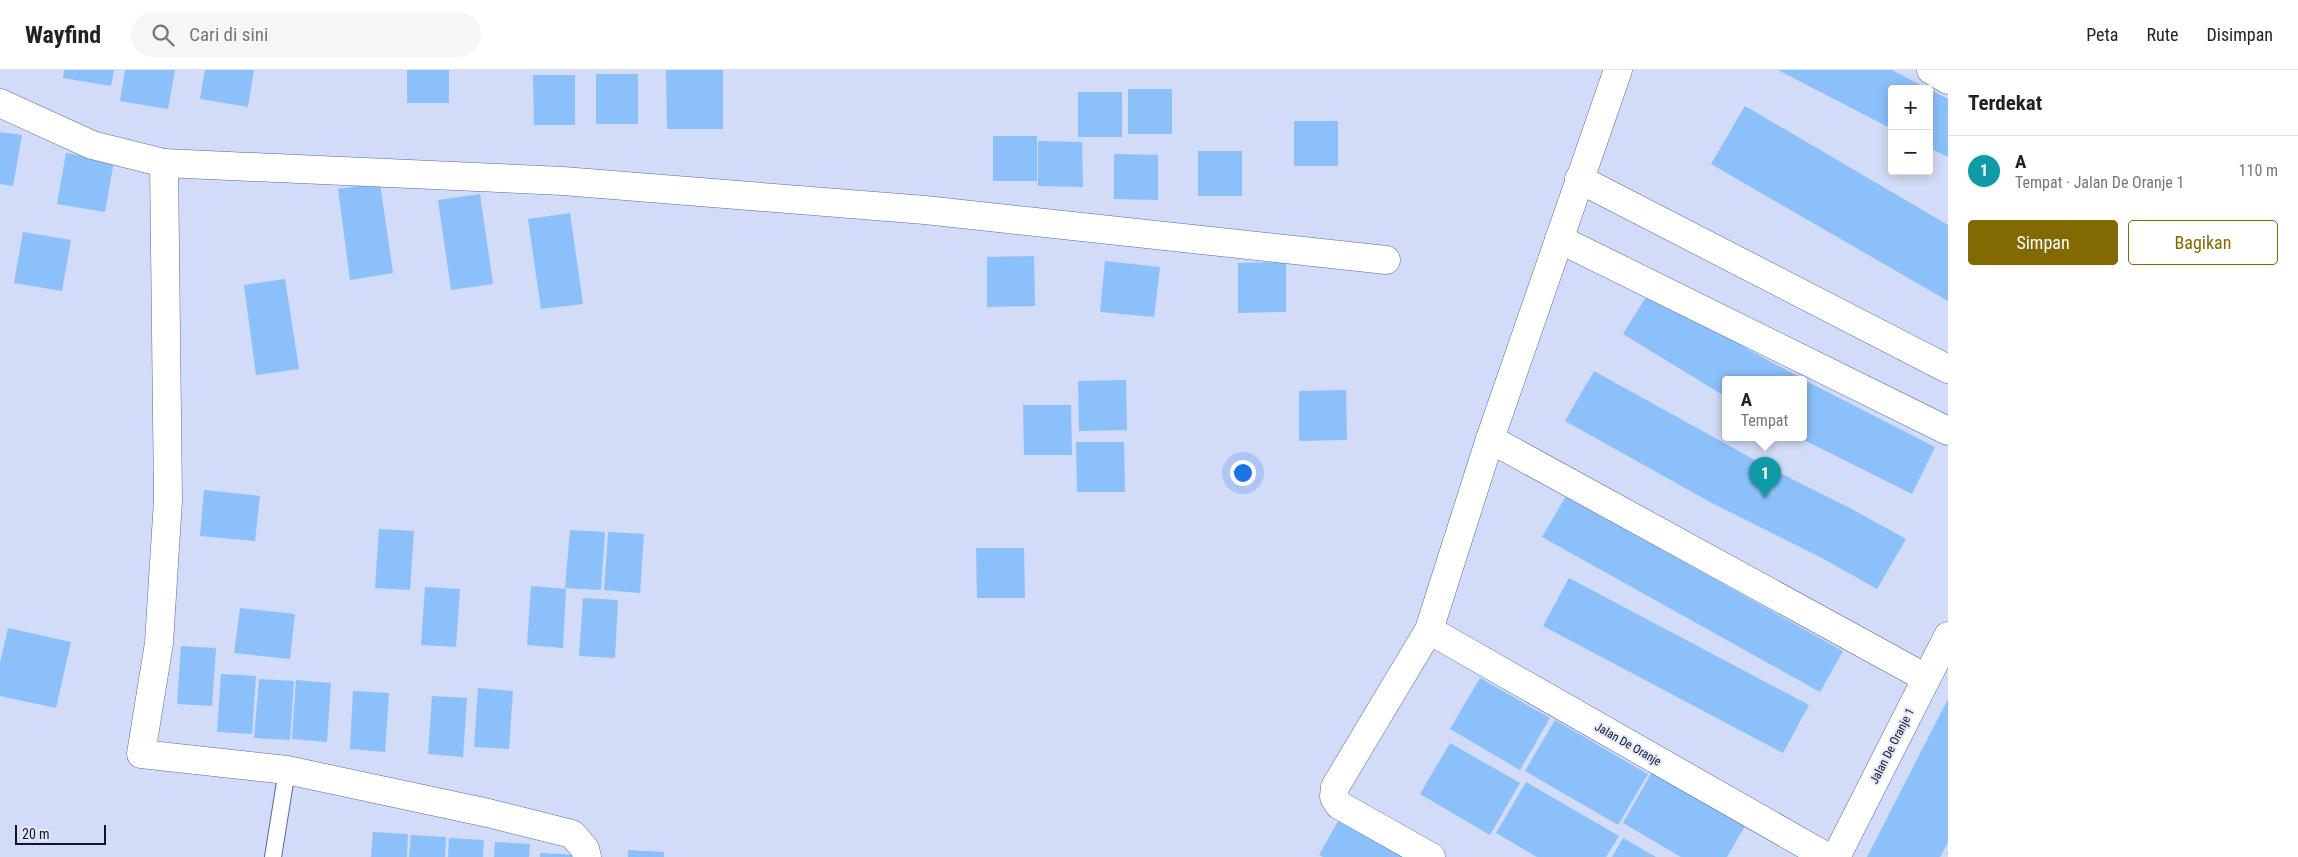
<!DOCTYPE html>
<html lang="id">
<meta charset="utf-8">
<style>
:root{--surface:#fff;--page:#f6f6f6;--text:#222;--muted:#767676;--line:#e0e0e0;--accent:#836902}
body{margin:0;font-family:"Roboto Condensed",sans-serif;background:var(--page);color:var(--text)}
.controls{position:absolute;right:15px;top:15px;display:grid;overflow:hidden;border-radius:5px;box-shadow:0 2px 12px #0003}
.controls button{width:45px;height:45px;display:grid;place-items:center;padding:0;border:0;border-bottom:1px solid var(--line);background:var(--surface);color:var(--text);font:25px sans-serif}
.scale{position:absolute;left:15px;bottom:12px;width:91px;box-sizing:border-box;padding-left:5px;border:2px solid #0f142d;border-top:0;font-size:14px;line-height:18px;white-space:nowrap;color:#0f142d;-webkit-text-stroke:4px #e4e8f6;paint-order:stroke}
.you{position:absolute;left:1242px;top:402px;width:18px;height:18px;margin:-12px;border:4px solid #fff;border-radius:50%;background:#1a73e8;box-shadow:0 0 0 8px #1a73e833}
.badge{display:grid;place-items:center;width:32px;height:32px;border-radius:50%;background:var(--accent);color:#fff;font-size:16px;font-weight:700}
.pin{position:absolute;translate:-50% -41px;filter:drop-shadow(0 1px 2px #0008)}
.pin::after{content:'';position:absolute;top:26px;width:18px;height:15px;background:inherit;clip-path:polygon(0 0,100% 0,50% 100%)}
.popup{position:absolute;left:1722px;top:306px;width:85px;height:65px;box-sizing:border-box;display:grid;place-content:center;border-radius:5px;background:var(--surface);filter:drop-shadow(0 1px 4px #0005);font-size:16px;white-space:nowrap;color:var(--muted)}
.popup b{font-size:19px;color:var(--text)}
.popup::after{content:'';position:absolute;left:50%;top:100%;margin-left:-10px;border:10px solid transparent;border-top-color:var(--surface)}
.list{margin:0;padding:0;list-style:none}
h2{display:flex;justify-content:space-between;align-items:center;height:65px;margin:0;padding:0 20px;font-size:21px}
h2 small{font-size:16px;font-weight:400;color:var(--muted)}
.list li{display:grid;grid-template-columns:32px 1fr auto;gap:15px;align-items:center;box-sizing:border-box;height:70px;padding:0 20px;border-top:1px solid var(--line)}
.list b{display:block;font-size:19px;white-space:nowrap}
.list p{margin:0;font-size:16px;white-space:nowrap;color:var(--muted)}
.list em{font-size:16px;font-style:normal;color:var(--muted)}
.actions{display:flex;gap:10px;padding:15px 20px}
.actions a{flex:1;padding:11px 0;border:1px solid var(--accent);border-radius:5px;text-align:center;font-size:18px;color:var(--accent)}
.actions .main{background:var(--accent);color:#fff}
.icon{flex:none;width:28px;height:28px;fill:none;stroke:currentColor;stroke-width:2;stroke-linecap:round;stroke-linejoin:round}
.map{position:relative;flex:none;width:1948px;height:787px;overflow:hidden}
header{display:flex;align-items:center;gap:30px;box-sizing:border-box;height:70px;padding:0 25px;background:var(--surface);border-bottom:1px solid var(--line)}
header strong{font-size:24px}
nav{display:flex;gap:28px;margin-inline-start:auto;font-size:18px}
.search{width:350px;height:45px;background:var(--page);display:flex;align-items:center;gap:12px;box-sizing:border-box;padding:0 18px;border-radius:28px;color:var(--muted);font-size:19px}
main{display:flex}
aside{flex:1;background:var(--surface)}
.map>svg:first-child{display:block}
.building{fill:#8cc0fa}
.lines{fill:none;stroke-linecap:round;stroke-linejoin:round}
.service-casing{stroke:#5969a7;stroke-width:18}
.minor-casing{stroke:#5969a7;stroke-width:29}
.service{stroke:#fff;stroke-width:16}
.minor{stroke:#fff;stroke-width:28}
.labels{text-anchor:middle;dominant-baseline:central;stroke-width:4;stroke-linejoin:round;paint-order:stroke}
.street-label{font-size:12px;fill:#0f142d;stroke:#e4e8f6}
</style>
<header>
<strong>Wayfind</strong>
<div class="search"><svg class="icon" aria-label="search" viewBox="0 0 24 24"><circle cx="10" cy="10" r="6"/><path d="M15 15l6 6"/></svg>Cari di sini</div>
<nav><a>Peta</a><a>Rute</a><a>Disimpan</a></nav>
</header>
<main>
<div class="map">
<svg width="1948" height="787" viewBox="0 0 1948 787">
<rect width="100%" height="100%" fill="#d2dbf7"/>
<!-- building -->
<g class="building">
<polygon points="64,0 114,0 111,16 63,8"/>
<polygon points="125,0 175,0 168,39 120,31"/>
<polygon points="205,0 254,0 248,37 200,29"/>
<rect x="407" y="0" width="42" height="33"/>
<polygon points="666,0 723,0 723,59 667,59"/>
<polygon points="1778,0 1892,0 1928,19 1892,19 1892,59"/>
<rect x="596" y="4" width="42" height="50"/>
<polygon points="533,5 575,5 575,55 534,55"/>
<rect x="1128" y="19" width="44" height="45"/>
<polygon points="1929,19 1948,29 1948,87 1929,78"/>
<rect x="1078" y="22" width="44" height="45"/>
<polygon points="1745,36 1948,155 1948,231 1711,94"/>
<rect x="1294" y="51" width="44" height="45"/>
<polygon points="0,62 22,65 13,116 0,114"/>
<rect x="993" y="66" width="44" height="45"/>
<polygon points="1038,71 1082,72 1083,117 1038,116"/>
<rect x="1198" y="81" width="44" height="45"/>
<polygon points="66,83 114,91 105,142 57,134"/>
<polygon points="1114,84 1158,85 1158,130 1114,129"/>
<polygon points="380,113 393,203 350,210 338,119"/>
<polygon points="480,124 493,214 451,220 438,130"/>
<polygon points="570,143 583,234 541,239 528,149"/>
<polygon points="23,162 71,170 62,221 14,213"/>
<polygon points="1034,186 1035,236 987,237 987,187"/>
<polygon points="1105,191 1160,197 1154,247 1100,242"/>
<polygon points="1286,192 1286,242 1238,243 1238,193"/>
<polygon points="285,209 299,299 256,305 244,215"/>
<polygon points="1651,219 1749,280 1803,309 1726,309 1726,327 1623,264"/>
<polygon points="1594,301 1762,394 1848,437 1906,469 1877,519 1822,488 1710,432 1565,351"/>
<polygon points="1126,310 1127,360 1079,361 1078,311"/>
<polygon points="1804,310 1935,377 1912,424 1798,367 1804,367"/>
<polygon points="1346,320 1347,370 1299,371 1299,321"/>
<polygon points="1023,335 1071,335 1072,385 1024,385"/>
<polygon points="1076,372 1124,372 1125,422 1077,422"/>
<polygon points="204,420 260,426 255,471 200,466"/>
<polygon points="1566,426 1843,581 1820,622 1542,467"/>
<polygon points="379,459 414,461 410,520 375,518"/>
<polygon points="570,460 605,462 601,520 565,518"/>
<polygon points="608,462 644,464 640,523 604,520"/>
<polygon points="976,478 1024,478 1025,528 977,528"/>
<polygon points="1569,508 1809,635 1783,683 1543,556"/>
<polygon points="531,516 566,519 563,578 527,575"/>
<polygon points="425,517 460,519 456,577 421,575"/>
<polygon points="583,528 618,530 615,588 579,586"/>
<polygon points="240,538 295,544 290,589 234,583"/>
<polygon points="8,558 71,572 56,638 0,626 0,593"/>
<polygon points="181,576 216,578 212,636 177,634"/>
<polygon points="221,604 256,606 252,664 217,662"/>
<polygon points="1480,608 1550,648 1520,700 1450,659"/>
<polygon points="259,609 294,611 290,670 254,668"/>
<polygon points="296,610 331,613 327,672 292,669"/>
<polygon points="478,618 513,621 509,679 474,677"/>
<polygon points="353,621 389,623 385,682 350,679"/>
<polygon points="432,626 467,628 463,687 428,684"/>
<polygon points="1948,629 1948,772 1943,782 1940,787 1867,787"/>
<polygon points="1555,650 1648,704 1618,755 1525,701"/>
<polygon points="1450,673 1520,713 1490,765 1420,724"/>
<polygon points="1652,702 1745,756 1727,787 1681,787 1623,753"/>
<polygon points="1526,712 1619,766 1606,787 1537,787 1496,763"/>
<polygon points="1343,742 1420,787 1323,787 1319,785"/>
<polygon points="373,762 408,764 407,787 371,787"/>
<polygon points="411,765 446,767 445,787 409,787"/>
<polygon points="449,768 484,770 483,787 448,787"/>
<polygon points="1623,768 1647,782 1656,787 1612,787"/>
<polygon points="495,772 530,774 529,787 494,787"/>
<polygon points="628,780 664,782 664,787 628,787"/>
<polygon points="540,783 578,785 578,787 540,787"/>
</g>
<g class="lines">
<defs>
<polyline id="service" points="273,787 287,700"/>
<g id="minor">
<polyline points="1931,0 1948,10"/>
<polyline points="0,33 92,75 164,93 563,111 925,140 1386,190"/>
<polyline points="164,93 168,430 159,573 141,684 287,700 488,743 572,764 585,779 587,787"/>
<polyline points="1579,109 1948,299"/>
<polyline points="1559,169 1948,361"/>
<polyline points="1490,369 1926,608"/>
<polyline points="1429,560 1827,787"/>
<polyline points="1431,787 1339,735 1334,727 1335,717 1429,560 1490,369 1618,0"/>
<polyline points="1836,787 1948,566"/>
</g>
</defs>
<!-- service casing -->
<use href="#service" class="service-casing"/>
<!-- minor casing -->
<use href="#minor" class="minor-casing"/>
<!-- service -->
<use href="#service" class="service"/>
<!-- minor -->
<use href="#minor" class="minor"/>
</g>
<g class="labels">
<!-- street labels -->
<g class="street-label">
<text transform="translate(1628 674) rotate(30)">Jalan De Oranje</text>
<text transform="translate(1892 676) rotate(-63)">Jalan De Oranje 1</text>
</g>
</g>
</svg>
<div class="controls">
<button>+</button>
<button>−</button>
</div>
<div class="scale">20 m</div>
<div class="you"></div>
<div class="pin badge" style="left:1765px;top:428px;background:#0f9aa8">1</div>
<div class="popup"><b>A</b>Tempat</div>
</div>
<aside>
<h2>Terdekat<small></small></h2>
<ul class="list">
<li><span class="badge" style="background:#0f9aa8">1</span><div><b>A</b><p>Tempat · Jalan De Oranje 1</p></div><em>110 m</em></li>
</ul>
<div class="actions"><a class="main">Simpan</a><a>Bagikan</a></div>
</aside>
</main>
